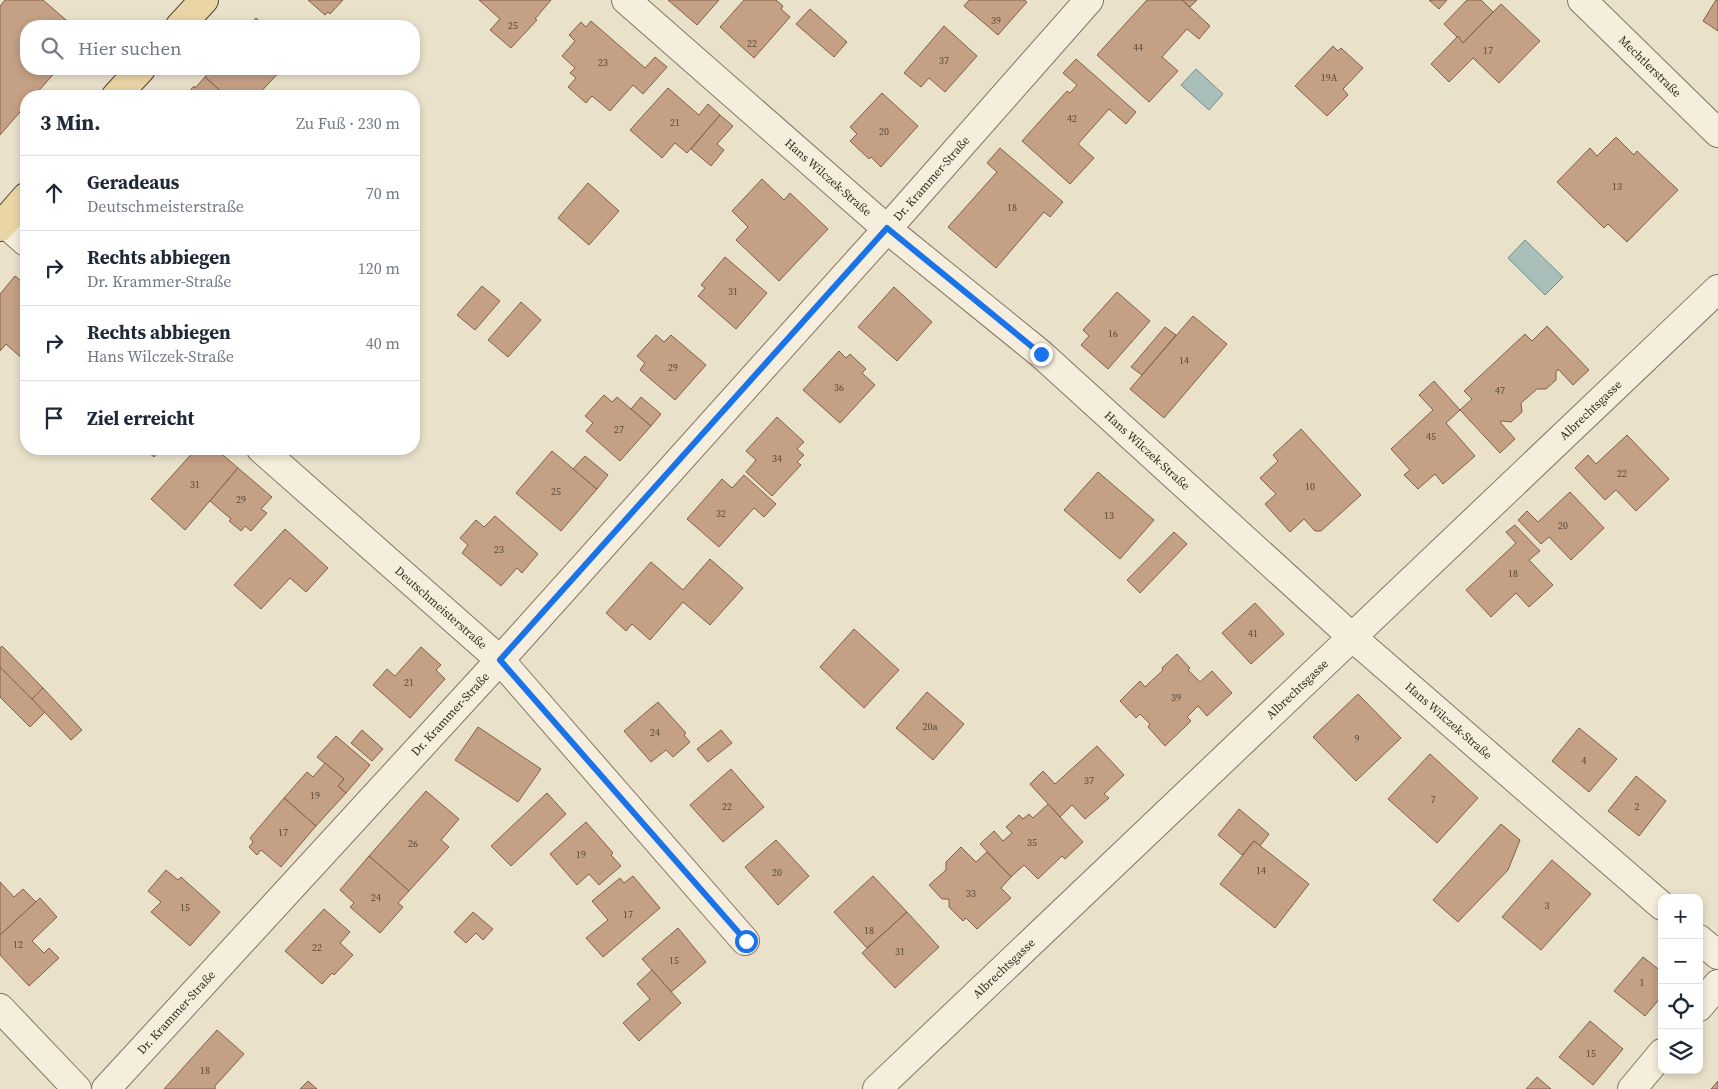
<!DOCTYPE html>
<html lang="de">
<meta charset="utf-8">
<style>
:root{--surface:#fff;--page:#f2f2f3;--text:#1f2937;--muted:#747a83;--line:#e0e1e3}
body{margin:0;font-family:"Source Serif 4",serif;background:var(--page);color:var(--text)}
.controls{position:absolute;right:15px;bottom:15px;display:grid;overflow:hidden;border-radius:10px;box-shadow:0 2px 8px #0003}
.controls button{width:45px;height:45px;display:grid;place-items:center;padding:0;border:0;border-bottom:1px solid var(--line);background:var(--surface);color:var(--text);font:25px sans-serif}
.stop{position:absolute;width:15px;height:15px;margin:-11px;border:4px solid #1a73e8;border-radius:50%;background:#fff}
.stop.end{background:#1a73e8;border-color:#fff;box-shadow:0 1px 5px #0008}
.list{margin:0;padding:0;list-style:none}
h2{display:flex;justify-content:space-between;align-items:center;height:65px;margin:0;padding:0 20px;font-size:21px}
h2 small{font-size:16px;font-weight:400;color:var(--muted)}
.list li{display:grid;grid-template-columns:32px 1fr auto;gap:15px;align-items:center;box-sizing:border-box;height:75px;padding:0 20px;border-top:1px solid var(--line)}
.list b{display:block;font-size:19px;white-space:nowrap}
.list p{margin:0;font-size:16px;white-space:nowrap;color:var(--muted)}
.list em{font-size:16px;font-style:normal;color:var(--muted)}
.icon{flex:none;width:28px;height:28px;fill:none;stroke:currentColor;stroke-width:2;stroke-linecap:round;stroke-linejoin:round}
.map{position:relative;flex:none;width:1718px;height:1089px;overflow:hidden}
.search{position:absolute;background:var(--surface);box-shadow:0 2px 8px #0003;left:20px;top:20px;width:400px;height:55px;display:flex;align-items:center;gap:12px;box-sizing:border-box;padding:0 18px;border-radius:20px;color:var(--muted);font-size:19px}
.panel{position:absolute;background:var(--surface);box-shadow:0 2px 8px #0003;left:20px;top:90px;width:400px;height:365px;border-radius:20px}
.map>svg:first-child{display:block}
.water{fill:#aabfb9;stroke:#718d86}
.building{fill:#c4a084;stroke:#826048}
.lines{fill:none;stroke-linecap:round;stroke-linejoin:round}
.minor-casing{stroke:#857460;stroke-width:30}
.major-casing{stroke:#534333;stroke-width:30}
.minor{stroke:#f6eedc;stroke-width:28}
.major{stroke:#e9d5a6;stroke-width:28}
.route{stroke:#1a73e8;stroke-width:6}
.labels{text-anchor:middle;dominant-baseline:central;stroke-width:4;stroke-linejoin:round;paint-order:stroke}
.number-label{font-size:10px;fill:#5a493a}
.street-label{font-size:12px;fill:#372c22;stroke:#f2ebd9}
</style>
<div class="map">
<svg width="1718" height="1089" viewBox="0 0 1718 1089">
<rect width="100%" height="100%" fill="#eae1ca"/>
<!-- water -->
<g class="water">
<polygon points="1196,69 1223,94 1209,110 1181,85"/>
<polygon points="1525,240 1563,277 1545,295 1508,258"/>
</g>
<!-- building -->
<g class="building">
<polygon points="5,0 43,0 73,26 26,26 26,69 58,69 34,96 26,96 26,105 0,135 0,6"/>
<polygon points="308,0 343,0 330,14 328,12 325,15"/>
<polygon points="479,0 551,0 535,19 537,20 511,48 490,30 500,19"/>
<polygon points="668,0 719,0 697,25"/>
<polygon points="744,0 776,0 783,6 781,9 790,17 754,58 720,27"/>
<polygon points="969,0 1024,0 1027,2 998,35 964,6"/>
<polygon points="1147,0 1182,0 1210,26 1199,39 1187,29 1162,57 1178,71 1149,102 1097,55"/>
<polygon points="1182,0 1197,0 1190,7"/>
<polygon points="1429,0 1447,0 1439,9"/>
<polygon points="1467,0 1481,0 1493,12 1463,43 1444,24"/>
<polygon points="1716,0 1718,0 1718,31 1703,21"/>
<polygon points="1501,4 1540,41 1499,83 1473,58 1449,82 1431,64 1458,36 1463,43"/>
<polygon points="810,9 847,42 834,57 796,24"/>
<polygon points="256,18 265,26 248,26"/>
<polygon points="591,21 645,68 655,57 667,67 643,94 633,85 610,111 592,96 586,103 568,87 576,78 570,73 575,68 562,56 575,41 569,35 581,22 586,27"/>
<polygon points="944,26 977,56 945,92 929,78 921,87 904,73"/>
<polygon points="1333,46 1338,51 1341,48 1363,68 1343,89 1348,95 1327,116 1295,86"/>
<polygon points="1076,59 1136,112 1126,124 1109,109 1078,144 1094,158 1070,184 1022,141 1067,91 1070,93 1077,85 1063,73"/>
<polygon points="212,69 282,69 257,96 226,96 205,77"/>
<polygon points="205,77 226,96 185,96 194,86 195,88"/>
<polygon points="668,88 699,115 708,104 720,115 687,153 675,143 662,158 630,130"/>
<polygon points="882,93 918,126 881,167 871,157 869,159 850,141 857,134 850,127"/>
<polygon points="720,115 733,126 717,144 724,150 711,166 691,149"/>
<polygon points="1616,137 1634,155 1637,151 1678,190 1627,242 1608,224 1604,228 1557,182 1590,148 1597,156"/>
<polygon points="1000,148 1063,202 1050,217 1044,212 996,268 948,227 997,172 987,163"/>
<polygon points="762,179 784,200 790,193 828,229 779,281 736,240 748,227 732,211"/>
<polygon points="588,183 619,211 589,245 558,218"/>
<polygon points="725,257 767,293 736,329 698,296 705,288 701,285"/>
<polygon points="15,276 26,285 26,362 6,344 0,351 0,294"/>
<polygon points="482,286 500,301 475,330 457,315"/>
<polygon points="894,287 932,322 897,361 858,327"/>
<polygon points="1117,292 1150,321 1108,369 1081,345 1089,336 1083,330"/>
<polygon points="521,302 541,320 508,357 488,340"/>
<polygon points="1193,316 1227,344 1164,418 1130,389"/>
<polygon points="1547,326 1589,370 1573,385 1558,369 1556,372 1556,380 1546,389 1537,389 1521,403 1522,412 1511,422 1502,421 1500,422 1515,439 1500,453 1460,410 1472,399 1464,391 1525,334 1532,341"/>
<polygon points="1165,327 1176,335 1142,375 1131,367"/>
<polygon points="656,335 664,342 671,335 706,365 675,400 640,370 645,363 637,356"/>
<polygon points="839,351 846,358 850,354 866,369 862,373 875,385 840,423 803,390"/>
<polygon points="1434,381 1460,410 1446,423 1475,456 1443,484 1435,474 1418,489 1404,475 1410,470 1391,449 1433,410 1419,395"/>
<polygon points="604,395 612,402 617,397 651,426 620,461 586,431 593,423 585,416"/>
<polygon points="641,397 661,414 651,426 631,409"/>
<polygon points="777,417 804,442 797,449 804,455 797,462 801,465 772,496 746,472 756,460 746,451"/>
<polygon points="1301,429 1361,495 1321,531 1315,531 1304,519 1290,532 1265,504 1276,494 1260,478 1278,461 1273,455"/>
<polygon points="1627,435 1669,479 1636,511 1616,490 1605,500 1575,468 1588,455 1596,464"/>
<polygon points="144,449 161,449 154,457"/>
<polygon points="196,449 216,449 238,468 185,530 151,499"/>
<polygon points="552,451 597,489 561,531 516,493"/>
<polygon points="585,456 608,475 597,489 573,469"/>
<polygon points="238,468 272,497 261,509 267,513 251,531 245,526 241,531 229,521 231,519 210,501"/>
<polygon points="1098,472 1154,520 1120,559 1064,510"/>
<polygon points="744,475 776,504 764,517 754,508 719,547 687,519 722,479 732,488"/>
<polygon points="1570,492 1604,528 1571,560 1549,537 1541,544 1518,520 1527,511 1538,522"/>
<polygon points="495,516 538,554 522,573 517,568 501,586 462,553 468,545 460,538 476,520 484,527"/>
<polygon points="1515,525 1540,551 1529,560 1553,585 1529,607 1516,593 1491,617 1466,590 1516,543 1506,532"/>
<polygon points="285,529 328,568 306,592 290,578 261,609 234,585"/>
<polygon points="1174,532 1187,544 1140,593 1127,580"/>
<polygon points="710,559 743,588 710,625 683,602 650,640 632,624 626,631 606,613 651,562 683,590"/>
<polygon points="1255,603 1284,634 1251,664 1222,633"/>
<polygon points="854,629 899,670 864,708 820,667"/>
<polygon points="2,646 43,688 32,699 0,667 0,648"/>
<polygon points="421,647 441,665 436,670 445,679 410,718 373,685 387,669 395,676"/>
<polygon points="1177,654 1190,668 1188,670 1200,682 1212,671 1232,693 1207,716 1198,706 1187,717 1191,721 1165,746 1148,727 1150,724 1140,714 1136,718 1120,701 1140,681 1145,687 1163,670 1162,668"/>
<polygon points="0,667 45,712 30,727 0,697"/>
<polygon points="43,688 82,730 71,740 32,699"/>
<polygon points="927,692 964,724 933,760 896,728"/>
<polygon points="1358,694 1401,738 1356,781 1313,737"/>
<polygon points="658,702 686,733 684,735 690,742 673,757 666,750 651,762 624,731"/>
<polygon points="478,727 541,769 518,802 455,760"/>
<polygon points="1579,728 1617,759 1589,792 1552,761"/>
<polygon points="362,730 383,749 372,761 351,743"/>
<polygon points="721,730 732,743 708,762 697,749"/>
<polygon points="336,736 370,765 346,793 338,786 344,779 317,757"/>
<polygon points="1097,746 1124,775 1104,794 1109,798 1085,819 1072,805 1060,817 1030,784 1043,771 1055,784"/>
<polygon points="1430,754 1478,798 1437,843 1388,799"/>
<polygon points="325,763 344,779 338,786 346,793 316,826 284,798 307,772 313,777"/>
<polygon points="731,769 764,807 723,842 690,805"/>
<polygon points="1636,776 1666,801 1639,836 1608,811"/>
<polygon points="426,791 459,819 441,840 449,847 409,891 369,856"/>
<polygon points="547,793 566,814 511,866 491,846"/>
<polygon points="284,798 316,826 281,867 261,850 257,855 249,847 253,842 250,838"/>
<polygon points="1048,804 1083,842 1065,859 1062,856 1038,879 1024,865 1011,877 980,844 994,831 1003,841 1012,833 1006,827 1019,815 1023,819 1029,814 1033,818"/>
<polygon points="1239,809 1269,834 1260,846 1254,841 1242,855 1218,835"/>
<polygon points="586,822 613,853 611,855 621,866 599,885 589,874 577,885 550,854"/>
<polygon points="1501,824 1520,840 1508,870 1458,922 1433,900"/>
<polygon points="776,840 809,876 778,905 745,867"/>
<polygon points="1254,841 1309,884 1275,928 1220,884"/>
<polygon points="961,847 976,862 987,852 1011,877 1001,888 1011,898 977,929 966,918 963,921 949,907 949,899 942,899 929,885 946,870 946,862"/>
<polygon points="369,856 409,891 398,903 403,907 380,933 350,907 354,903 340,890"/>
<polygon points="1552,860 1591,894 1541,950 1502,917"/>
<polygon points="166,870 178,880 181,877 220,912 190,946 151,912 161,902 148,891"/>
<polygon points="633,876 660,908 603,957 586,938 608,920 592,901 620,878 624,883"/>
<polygon points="873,876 907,912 867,948 834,912"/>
<polygon points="0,882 14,897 23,889 36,902 0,935"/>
<polygon points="40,898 57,917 32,941 44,953 49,948 59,958 29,986 0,955 0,935"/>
<polygon points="324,909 350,932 340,943 353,955 334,975 332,973 322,984 285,951"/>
<polygon points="473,912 493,929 483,940 476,933 466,943 454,932"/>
<polygon points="907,912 939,947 895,988 862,953"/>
<polygon points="678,928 706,962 671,992 642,959"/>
<polygon points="1643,957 1662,972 1662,996 1645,1016 1614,991"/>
<polygon points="652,970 681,1003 639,1041 623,1023 650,999 637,984"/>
<polygon points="1590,1021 1623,1049 1593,1085 1559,1057"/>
<polygon points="217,1030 244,1054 215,1086 215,1089 164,1089"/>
<polygon points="1537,1077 1551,1089 1526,1089"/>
<polygon points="308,1081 317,1089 300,1089"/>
<polygon points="1718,1081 1718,1089 1711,1089"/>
</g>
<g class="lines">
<defs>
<g id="minor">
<path id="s1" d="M 626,0 L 887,229 L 1041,354 L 1352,637 L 1662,906"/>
<path id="s2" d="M 1582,0 L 1718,133"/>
<polyline points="0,219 26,242"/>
<path id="s3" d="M 261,449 L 500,660 L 745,941"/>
<polyline points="1699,939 1718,955"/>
<polyline points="1699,1007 1718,984"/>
<polyline points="0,1008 77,1089"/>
<path id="s4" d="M 106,1089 L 500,660 L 887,229 L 1089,0"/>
<path id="s5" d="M 877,1089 L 1718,289"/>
<polyline points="1632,1089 1662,1053"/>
</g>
<g id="major">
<polyline points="180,26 204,0"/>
<polyline points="116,96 141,69"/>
<polyline points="0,227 26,197"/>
</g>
</defs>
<!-- minor casing -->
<use href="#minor" class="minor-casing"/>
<!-- major casing -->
<use href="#major" class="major-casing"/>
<!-- minor -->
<use href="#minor" class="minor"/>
<!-- major -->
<use href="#major" class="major"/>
</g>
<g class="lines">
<!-- route -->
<polyline class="route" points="746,941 500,660 887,228 1041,354"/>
</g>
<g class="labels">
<!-- number labels -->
<g class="number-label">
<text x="996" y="20">39</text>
<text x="513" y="25">25</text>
<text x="752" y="43">22</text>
<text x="1138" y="47">44</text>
<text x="1488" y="50">17</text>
<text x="944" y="60">37</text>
<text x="603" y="62">23</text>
<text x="1329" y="77">19A</text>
<text x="1072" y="118">42</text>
<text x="675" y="122">21</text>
<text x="884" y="131">20</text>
<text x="1617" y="186">13</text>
<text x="1012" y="207">18</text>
<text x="733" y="291">31</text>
<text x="1113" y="333">16</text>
<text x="1184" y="360">14</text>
<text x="673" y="367">29</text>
<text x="839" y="387">36</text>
<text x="1500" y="390">47</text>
<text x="619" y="429">27</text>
<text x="1431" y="436">45</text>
<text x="777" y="458">34</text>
<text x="1622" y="473">22</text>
<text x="195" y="484">31</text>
<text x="1310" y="486">10</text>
<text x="556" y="491">25</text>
<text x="241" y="499">29</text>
<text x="721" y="513">32</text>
<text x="1109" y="515">13</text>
<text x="1563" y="525">20</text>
<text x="499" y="549">23</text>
<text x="1513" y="573">18</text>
<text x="1253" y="633">41</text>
<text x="409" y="682">21</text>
<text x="1176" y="697">39</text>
<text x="930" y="726">20a</text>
<text x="655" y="732">24</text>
<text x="1357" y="738">9</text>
<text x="1584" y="760">4</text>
<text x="1089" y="780">37</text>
<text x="315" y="795">19</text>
<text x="1433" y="799">7</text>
<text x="727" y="806">22</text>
<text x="1637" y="806">2</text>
<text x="283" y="832">17</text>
<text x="1032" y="842">35</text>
<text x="413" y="843">26</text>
<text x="581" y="854">19</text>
<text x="1261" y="870">14</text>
<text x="777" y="872">20</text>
<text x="971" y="893">33</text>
<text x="376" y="897">24</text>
<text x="1547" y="905">3</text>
<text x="185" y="907">15</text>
<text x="628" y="914">17</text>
<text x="869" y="930">18</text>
<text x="18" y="944">12</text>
<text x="317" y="947">22</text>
<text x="900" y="951">31</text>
<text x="674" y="960">15</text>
<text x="1642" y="982">1</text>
<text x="1591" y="1053">15</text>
<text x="205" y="1070">18</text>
</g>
<!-- street labels -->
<g class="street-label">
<text stroke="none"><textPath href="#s2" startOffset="95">Mechtlerstraße</textPath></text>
<text stroke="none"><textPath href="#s1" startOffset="269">Hans Wilczek-Straße</textPath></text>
<text stroke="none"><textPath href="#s4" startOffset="1229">Dr. Krammer-Straße</textPath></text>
<text stroke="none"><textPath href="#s5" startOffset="985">Albrechtsgasse</textPath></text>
<text stroke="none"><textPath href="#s1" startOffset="689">Hans Wilczek-Straße</textPath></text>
<text stroke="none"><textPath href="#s3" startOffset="240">Deutschmeisterstraße</textPath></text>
<text stroke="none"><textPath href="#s5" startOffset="580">Albrechtsgasse</textPath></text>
<text stroke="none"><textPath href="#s4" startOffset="509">Dr. Krammer-Straße</textPath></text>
<text stroke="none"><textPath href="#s1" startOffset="1094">Hans Wilczek-Straße</textPath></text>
<text stroke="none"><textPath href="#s5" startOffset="175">Albrechtsgasse</textPath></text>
<text stroke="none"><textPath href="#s4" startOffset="104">Dr. Krammer-Straße</textPath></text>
</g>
</g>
</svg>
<div class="controls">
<button>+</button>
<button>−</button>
<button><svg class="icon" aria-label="locate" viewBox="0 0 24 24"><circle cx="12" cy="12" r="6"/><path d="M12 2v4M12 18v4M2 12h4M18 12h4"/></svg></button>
<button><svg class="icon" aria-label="layers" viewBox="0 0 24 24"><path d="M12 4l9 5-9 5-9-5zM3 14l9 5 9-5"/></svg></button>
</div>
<div class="stop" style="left:746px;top:941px"></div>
<div class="stop end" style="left:1041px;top:354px"></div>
<div class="search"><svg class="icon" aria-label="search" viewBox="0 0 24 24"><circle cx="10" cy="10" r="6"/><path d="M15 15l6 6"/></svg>Hier suchen</div>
<section class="panel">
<h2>3 Min.<small>Zu Fuß · 230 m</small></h2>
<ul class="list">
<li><svg class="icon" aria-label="ahead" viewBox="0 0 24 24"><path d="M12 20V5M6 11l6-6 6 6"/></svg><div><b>Geradeaus</b><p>Deutschmeisterstraße</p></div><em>70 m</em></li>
<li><svg class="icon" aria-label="right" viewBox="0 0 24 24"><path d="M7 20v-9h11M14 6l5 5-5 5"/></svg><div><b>Rechts abbiegen</b><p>Dr. Krammer-Straße</p></div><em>120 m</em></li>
<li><svg class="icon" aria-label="right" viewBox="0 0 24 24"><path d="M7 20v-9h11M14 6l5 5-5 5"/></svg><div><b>Rechts abbiegen</b><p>Hans Wilczek-Straße</p></div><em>40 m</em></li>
<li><svg class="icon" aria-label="arrive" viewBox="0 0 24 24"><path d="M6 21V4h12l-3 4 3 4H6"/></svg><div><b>Ziel erreicht</b></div></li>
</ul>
</section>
</div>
